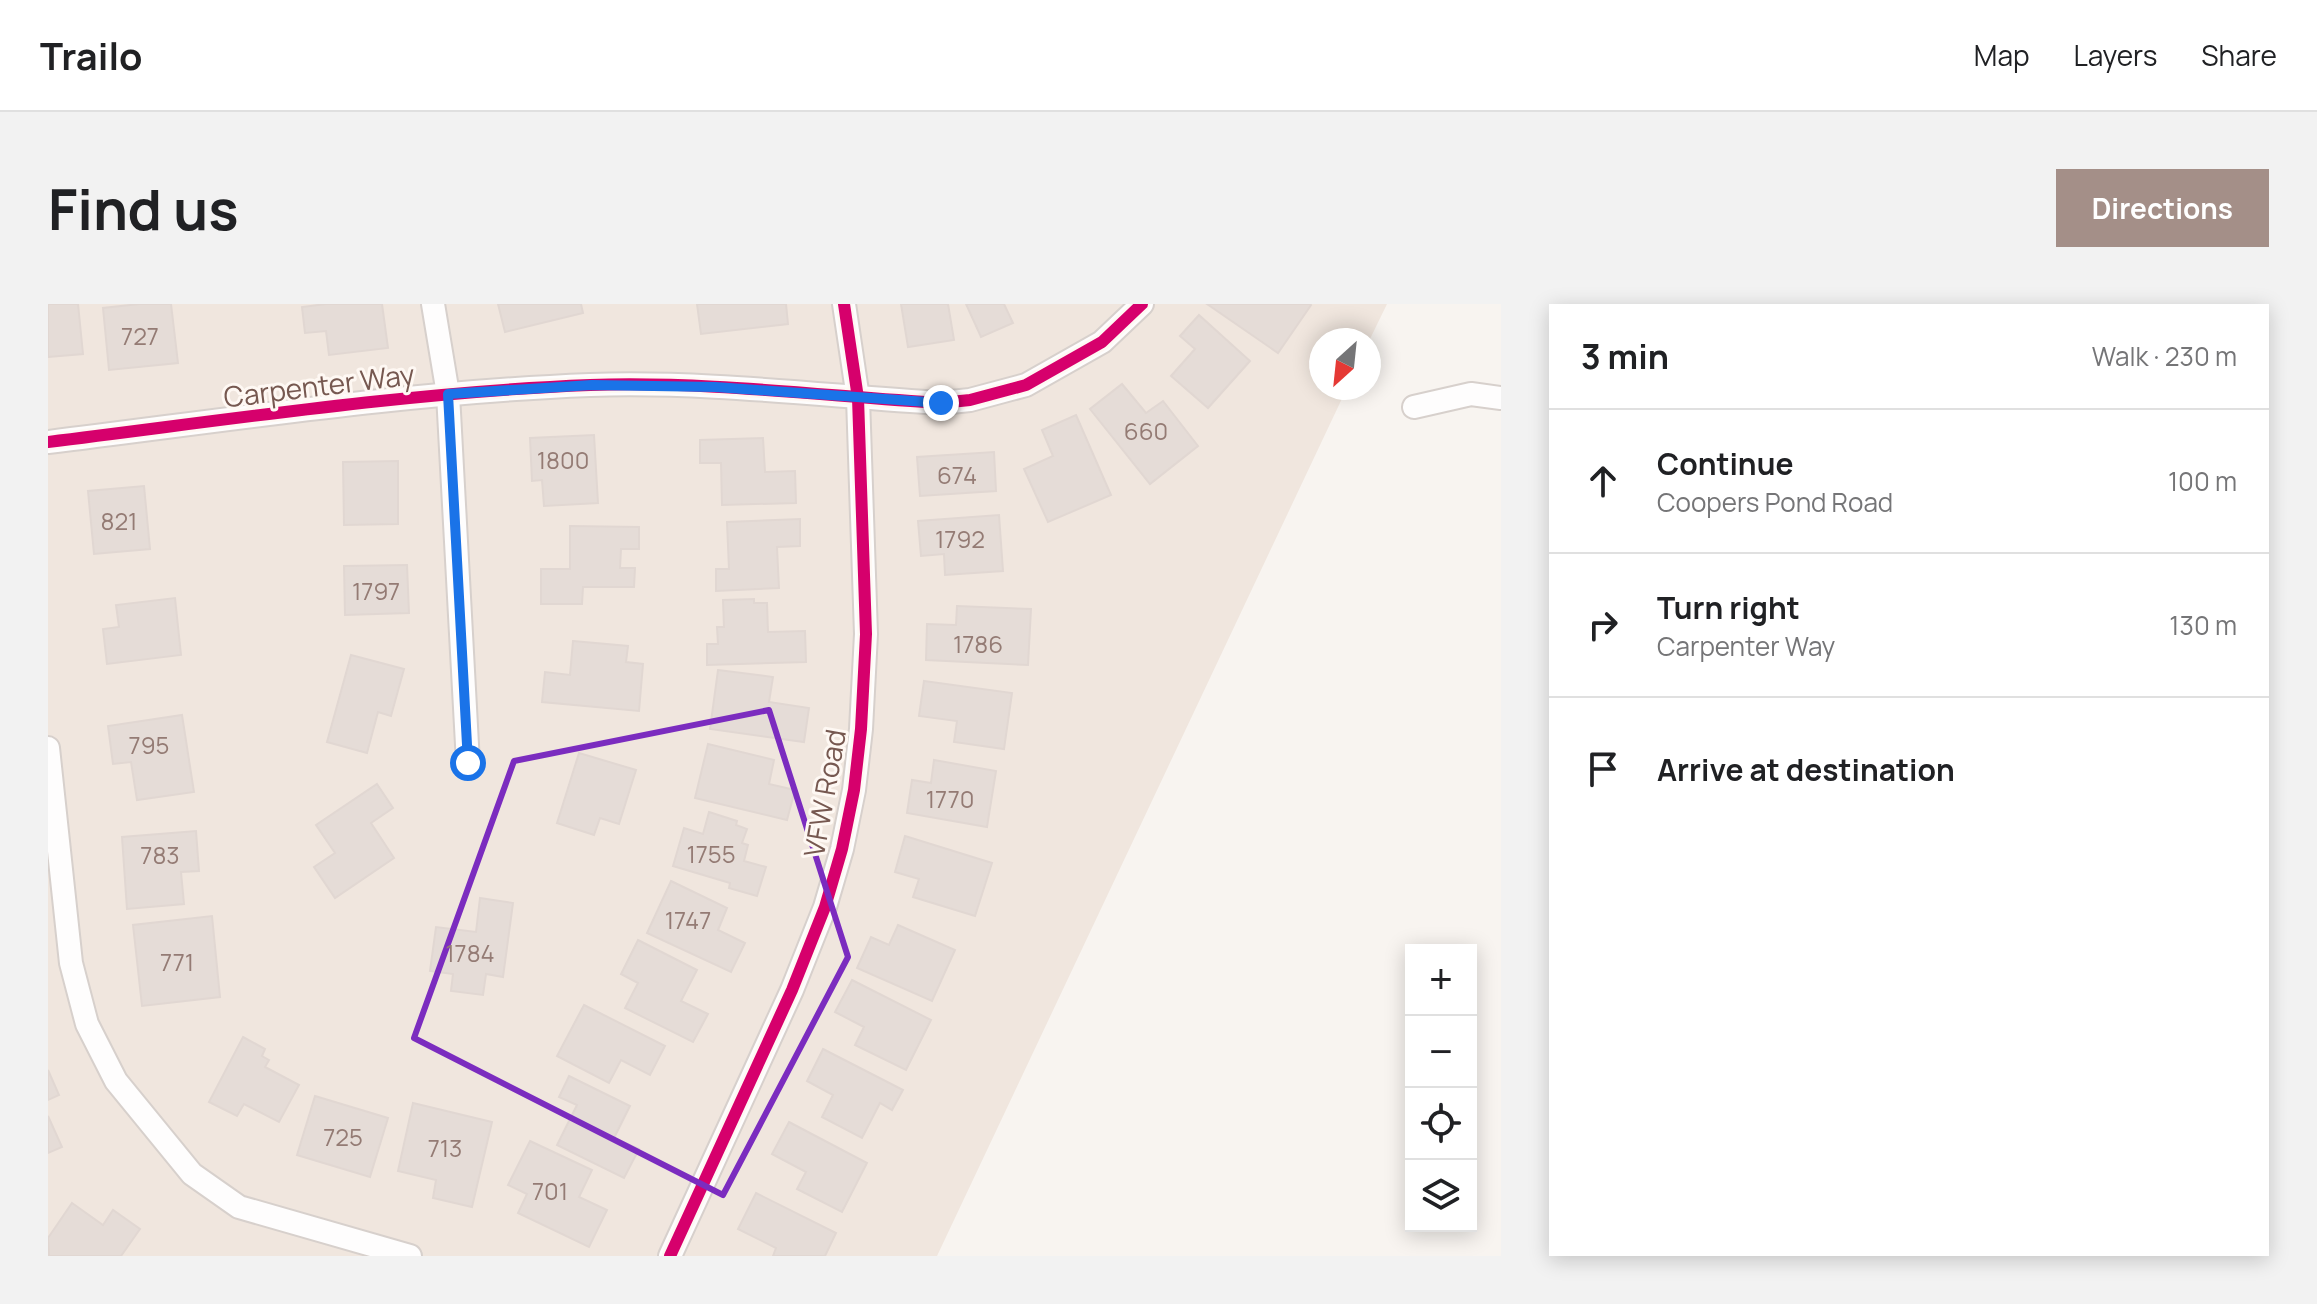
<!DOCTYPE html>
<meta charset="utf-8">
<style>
:root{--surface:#fff;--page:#f2f2f2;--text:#202124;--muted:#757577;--line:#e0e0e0;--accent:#a48f88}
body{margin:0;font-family:Manrope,sans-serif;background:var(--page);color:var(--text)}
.controls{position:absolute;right:24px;bottom:24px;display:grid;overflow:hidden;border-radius:0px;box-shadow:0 4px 20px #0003}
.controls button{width:72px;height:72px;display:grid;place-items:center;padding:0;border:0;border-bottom:2px solid var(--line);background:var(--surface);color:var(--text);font:40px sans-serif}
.compass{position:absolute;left:1261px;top:24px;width:72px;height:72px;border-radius:50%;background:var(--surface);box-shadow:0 4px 20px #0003;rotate:207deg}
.stop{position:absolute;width:24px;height:24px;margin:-18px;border:6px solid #1a73e8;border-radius:50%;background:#fff}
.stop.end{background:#1a73e8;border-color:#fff;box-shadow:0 2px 8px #0008}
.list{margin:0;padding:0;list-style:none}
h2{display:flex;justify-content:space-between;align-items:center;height:104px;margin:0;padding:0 32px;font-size:34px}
h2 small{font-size:26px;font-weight:400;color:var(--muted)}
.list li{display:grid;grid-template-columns:52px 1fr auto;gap:24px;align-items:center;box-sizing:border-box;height:144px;padding:0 32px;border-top:2px solid var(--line)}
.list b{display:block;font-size:30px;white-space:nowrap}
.list p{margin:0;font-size:26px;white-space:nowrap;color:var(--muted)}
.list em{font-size:26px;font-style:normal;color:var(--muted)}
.icon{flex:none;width:44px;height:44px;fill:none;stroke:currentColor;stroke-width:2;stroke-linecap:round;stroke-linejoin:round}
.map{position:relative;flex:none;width:1453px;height:952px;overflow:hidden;border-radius:0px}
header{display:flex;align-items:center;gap:48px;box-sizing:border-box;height:112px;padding:0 40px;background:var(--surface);border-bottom:2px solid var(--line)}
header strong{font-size:38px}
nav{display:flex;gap:44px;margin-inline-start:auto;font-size:28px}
.intro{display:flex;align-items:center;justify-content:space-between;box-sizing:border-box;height:192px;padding:0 48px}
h1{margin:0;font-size:56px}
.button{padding:20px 36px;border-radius:0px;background:var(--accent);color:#fff;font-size:28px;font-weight:700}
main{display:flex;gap:48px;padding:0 48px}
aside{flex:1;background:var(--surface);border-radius:0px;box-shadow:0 4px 20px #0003}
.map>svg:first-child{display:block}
.residential{fill:#f0e6de}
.building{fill:#e5dcd7;stroke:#e1d7d2;stroke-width:2}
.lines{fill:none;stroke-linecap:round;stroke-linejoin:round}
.street-casing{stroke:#d7d0cc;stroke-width:26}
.street{stroke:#fefdfd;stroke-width:22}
.cycleway-casing{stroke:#fef8f3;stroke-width:17}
.cycleway{stroke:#d6006c;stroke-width:12}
.route{stroke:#1a73e8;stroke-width:10}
.marked{fill:none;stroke:#7b2cbf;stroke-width:6;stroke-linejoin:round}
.labels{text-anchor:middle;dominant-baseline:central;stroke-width:6;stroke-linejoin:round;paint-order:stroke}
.number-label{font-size:24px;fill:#947b74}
.street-label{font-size:28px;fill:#765850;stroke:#fef8f3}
</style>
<header>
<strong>Trailo</strong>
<nav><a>Map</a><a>Layers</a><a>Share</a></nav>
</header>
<div class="intro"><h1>Find us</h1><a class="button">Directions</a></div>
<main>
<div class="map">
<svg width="1453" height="952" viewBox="0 0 1453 952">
<rect width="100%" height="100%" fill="#f8f4f0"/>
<!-- residential -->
<polygon class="residential" points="0,0 1339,0 1321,37 1273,36 1273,84 1299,84 889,952 0,952"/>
<!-- building -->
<g class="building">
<polygon points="0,0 30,0 35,50 0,53"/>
<polygon points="91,0 123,0 130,59 61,66 55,4"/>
<polygon points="278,0 334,0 340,44 281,51 278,27 257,29 254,3"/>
<polygon points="450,0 533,0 535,9 457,28"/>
<polygon points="649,0 738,0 740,20 653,30"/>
<polygon points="853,0 900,0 906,36 860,43"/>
<polygon points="918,0 956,0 965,19 933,33"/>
<polygon points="1159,0 1262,0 1263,1 1230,49"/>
<polygon points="1151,11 1202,57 1160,104 1123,72 1147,45 1132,32"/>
<polygon points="1074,80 1098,109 1115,97 1150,142 1102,180 1042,105"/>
<polygon points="1028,111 1063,191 1000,218 976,165 1005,152 994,126"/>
<polygon points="546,131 550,199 496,202 494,176 484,177 482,134"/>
<polygon points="715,134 717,168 747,167 748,199 674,201 673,159 652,159 652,136"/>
<polygon points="946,148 948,187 872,192 869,153"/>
<polygon points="350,157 350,220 296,221 295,158"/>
<polygon points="96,182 102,245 46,250 40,187"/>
<polygon points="951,211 955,267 897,271 896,250 873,252 870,217"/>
<polygon points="752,215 752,242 729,243 731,284 668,287 668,265 681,265 679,218"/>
<polygon points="522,222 591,223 591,245 573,245 572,264 587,264 586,283 535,283 534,300 493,300 493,265 522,265"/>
<polygon points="359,261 361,309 297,311 296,262"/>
<polygon points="127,294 133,351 59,360 55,325 71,323 68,301"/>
<polygon points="706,295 706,299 719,299 720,328 757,327 758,358 659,361 659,340 670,340 669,323 676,323 675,296"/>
<polygon points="909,302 983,305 980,361 878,356 879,320 908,321"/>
<polygon points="525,337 580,342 578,358 595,360 591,407 494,398 497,368 522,371"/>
<polygon points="303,351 356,365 343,412 330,408 319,449 279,438"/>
<polygon points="670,366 725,373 721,398 761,404 756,438 662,425"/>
<polygon points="876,377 964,389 956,445 906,438 909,417 871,412"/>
<polygon points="134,411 146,488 89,496 83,458 65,460 60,422"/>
<polygon points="660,440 726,456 721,480 747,486 739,516 647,494"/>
<polygon points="531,449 588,466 571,520 552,514 546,531 509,519"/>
<polygon points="886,456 948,467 939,523 859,509 864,476 883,479"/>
<polygon points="329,480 345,504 323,519 346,554 287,594 266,563 287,549 268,521"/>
<polygon points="661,508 689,517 688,521 699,525 694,539 700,541 696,557 718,563 709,592 681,584 682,579 625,562 636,524 655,530"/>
<polygon points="148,527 151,567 133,568 136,600 79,605 74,533"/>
<polygon points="857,532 944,559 927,612 865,593 871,575 847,568"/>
<polygon points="623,577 679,604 670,626 697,639 683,668 599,629"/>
<polygon points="432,594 465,599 455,673 438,670 435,691 403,687 405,670 382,667 388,623 428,628"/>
<polygon points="164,612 172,693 94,702 85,621"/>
<polygon points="850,621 907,646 884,697 809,664 823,633 841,641"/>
<polygon points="590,636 649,666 633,697 660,710 645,738 577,704 590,679 573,670"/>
<polygon points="804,676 883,716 858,766 807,741 816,723 787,708"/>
<polygon points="536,701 617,742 602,771 573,756 561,779 509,752"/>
<polygon points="195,733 217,745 214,752 221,756 217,763 251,781 231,818 196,800 189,812 161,798"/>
<polygon points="775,745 855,786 844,806 832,799 814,834 774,813 785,791 759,777"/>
<polygon points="0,766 11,791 0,796"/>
<polygon points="521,772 582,802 566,834 591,845 576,874 509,841 529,801 511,793"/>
<polygon points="267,792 340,814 322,873 249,851"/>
<polygon points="365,799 444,818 424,903 385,894 388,876 350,867"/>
<polygon points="0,812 14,843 0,849"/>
<polygon points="741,818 819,859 794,908 749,885 758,868 724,850"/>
<polygon points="482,837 544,866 531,893 559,906 541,943 470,909 479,890 460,881"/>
<polygon points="708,889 788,929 777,952 725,952 728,944 690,925"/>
<polygon points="24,899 55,921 65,906 92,925 73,952 1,952 0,934"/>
</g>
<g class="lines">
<defs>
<g id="street">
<polyline points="385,0 400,90 420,459"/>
<polyline points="1366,103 1423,90 1453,94"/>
<path d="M 0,138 C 180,116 361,88 542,81 C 659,77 777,92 893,99 L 922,96 L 978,81 L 1054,38 L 1094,0"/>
<polyline points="0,444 23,659 39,720 68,777 144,870 191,903 362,952"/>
<polyline points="622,952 744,686 777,603 794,545 806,486 813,425 818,330 810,94 796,0"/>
</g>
</defs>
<!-- street casing -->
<use href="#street" class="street-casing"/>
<!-- street -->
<use href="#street" class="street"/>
<defs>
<g id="cycleway">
<path d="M 0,138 C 180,116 361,88 542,81 C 659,77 777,92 893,99 L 922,96 L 978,81 L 1054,38 L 1094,0"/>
<polyline points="622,952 744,686 777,603 794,545 806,486 813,425 818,330 810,94 796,0"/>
</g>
</defs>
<!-- cycleway casing -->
<use href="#cycleway" class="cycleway-casing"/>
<!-- cycleway -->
<use href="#cycleway" class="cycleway"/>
</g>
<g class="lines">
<!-- route -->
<polyline class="route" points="420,459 400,90 544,81 667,83 893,99"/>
</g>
<!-- marked area -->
<path class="marked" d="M 721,406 L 800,653 L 675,891 L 366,734 L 466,457 Z"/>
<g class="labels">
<!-- number labels -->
<g class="number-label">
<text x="92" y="31">727</text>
<text x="1098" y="126">660</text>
<text x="515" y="155">1800</text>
<text x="909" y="170">674</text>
<text x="71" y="216">821</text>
<text x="912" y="234">1792</text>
<text x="328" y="286">1797</text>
<text x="930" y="339">1786</text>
<text x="101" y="440">795</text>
<text x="902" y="494">1770</text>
<text x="663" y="549">1755</text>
<text x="112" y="550">783</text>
<text x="640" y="615">1747</text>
<text x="422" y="648">1784</text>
<text x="129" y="657">771</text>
<text x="295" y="832">725</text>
<text x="397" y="843">713</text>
<text x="502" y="886">701</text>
</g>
<!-- street labels -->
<g class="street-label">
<text transform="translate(271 81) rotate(-7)">Carpenter Way</text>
<text transform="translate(776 489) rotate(-80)">VFW Road</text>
</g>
</g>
</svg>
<div class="controls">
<button>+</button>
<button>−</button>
<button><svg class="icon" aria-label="locate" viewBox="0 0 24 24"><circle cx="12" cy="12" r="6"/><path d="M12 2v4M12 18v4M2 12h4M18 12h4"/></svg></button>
<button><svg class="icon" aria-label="layers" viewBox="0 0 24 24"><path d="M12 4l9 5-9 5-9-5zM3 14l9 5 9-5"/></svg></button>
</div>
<svg class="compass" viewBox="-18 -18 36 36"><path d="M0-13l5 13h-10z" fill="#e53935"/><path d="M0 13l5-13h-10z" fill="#757577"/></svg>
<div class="stop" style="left:420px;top:459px"></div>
<div class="stop end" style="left:893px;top:99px"></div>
</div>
<aside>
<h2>3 min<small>Walk · 230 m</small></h2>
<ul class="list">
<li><svg class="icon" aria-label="ahead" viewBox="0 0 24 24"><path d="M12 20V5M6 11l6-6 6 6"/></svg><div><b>Continue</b><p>Coopers Pond Road</p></div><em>100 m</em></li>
<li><svg class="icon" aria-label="right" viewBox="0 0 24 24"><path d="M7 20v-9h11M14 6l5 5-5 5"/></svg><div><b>Turn right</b><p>Carpenter Way</p></div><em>130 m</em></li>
<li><svg class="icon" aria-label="arrive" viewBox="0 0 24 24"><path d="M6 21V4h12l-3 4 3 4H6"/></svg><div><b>Arrive at destination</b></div></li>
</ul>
</aside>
</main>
